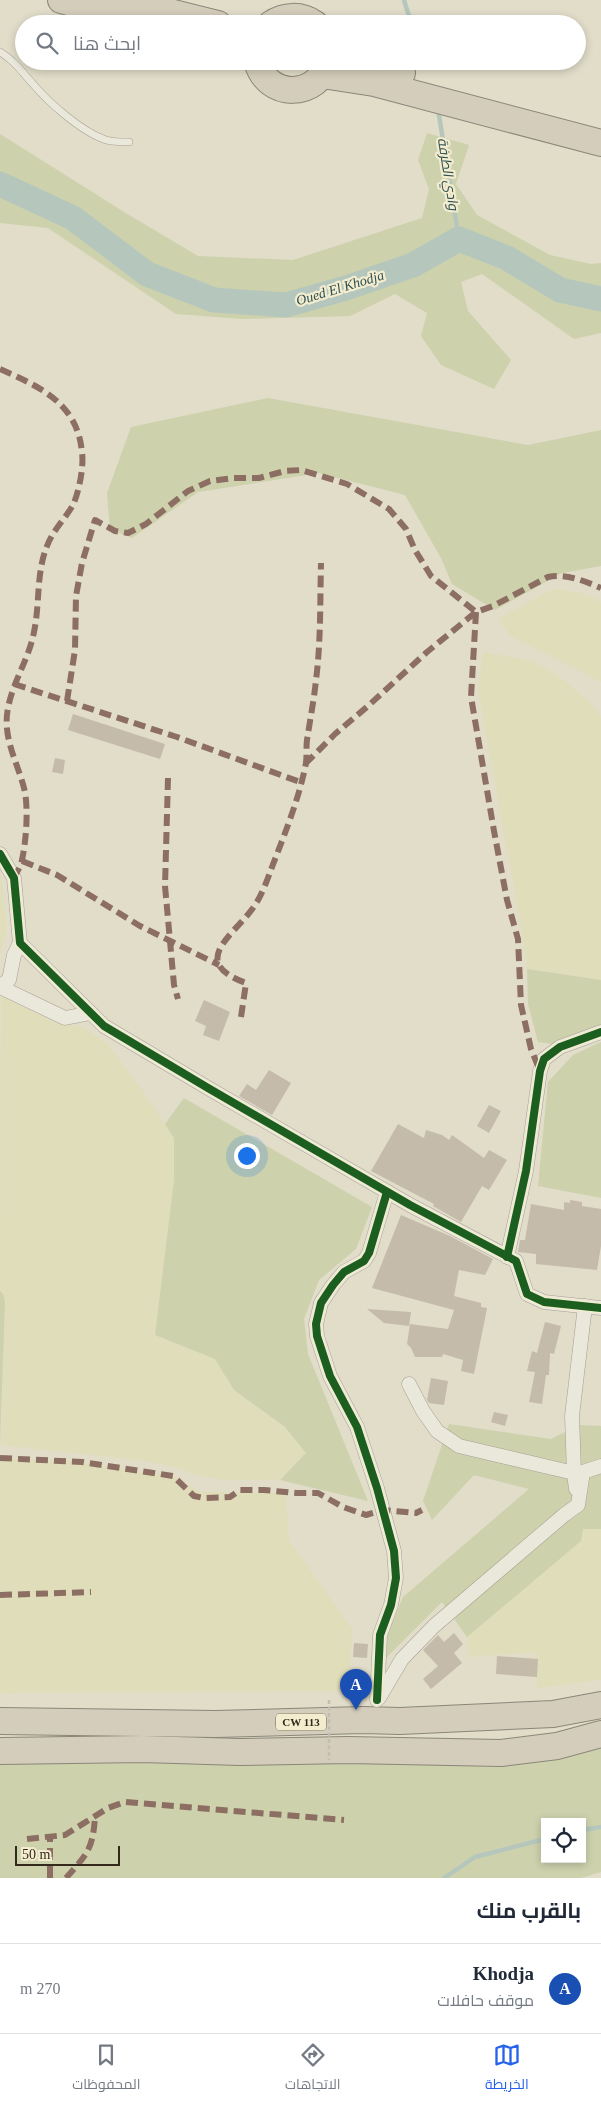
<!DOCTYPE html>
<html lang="ar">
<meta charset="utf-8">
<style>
:root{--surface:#fff;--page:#f2f2f3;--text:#1f2937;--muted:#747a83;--line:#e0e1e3;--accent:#2563eb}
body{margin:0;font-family:"Times New Roman",Cairo,serif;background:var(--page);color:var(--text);direction:rtl}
.controls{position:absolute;right:15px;bottom:15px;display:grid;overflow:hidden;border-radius:0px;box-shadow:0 2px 8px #0003}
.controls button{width:45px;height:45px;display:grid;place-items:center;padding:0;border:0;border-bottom:1px solid var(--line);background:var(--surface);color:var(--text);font:25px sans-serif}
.scale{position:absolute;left:15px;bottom:12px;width:105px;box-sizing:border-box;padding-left:5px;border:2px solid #332a1c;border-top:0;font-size:14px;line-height:18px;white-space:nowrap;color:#332a1c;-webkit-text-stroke:4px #f3ecce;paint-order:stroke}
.you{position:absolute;left:246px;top:1155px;width:18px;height:18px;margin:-12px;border:4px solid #fff;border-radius:50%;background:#1a73e8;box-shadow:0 0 0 8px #1a73e833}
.badge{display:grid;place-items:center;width:32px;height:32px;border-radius:50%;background:var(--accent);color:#fff;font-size:16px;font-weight:700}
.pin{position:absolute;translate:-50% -41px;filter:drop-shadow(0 1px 2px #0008)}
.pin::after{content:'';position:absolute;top:26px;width:18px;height:15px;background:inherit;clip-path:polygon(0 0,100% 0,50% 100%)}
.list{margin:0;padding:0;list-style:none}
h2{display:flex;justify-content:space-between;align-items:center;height:65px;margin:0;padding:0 20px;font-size:21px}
h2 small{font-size:16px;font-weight:400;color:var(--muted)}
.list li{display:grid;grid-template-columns:32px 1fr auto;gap:15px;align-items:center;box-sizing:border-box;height:90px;padding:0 20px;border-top:1px solid var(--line)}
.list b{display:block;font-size:19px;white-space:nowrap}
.list p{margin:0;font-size:16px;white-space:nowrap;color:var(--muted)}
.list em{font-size:16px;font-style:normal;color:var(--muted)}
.icon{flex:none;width:28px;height:28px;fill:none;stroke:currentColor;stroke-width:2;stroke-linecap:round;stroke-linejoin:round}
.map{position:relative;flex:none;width:601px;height:1878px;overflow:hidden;direction:ltr}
.search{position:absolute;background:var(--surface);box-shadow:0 2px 8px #0003;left:15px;right:15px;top:15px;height:55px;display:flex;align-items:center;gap:12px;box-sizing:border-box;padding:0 18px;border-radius:28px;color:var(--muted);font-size:19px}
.sheet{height:155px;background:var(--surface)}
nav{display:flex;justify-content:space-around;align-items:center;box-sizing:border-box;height:70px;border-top:1px solid var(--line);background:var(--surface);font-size:14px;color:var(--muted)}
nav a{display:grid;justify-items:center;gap:2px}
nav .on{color:var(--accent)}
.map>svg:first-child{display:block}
.farmland{fill:#e0ddba}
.green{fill:#cdd1ac;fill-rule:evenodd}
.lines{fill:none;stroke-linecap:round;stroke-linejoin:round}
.stream{stroke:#b5c7bd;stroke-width:4.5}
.river{stroke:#b5c7bd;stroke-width:25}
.building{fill:#c5bbaa}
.lane-casing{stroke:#a6a093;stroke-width:8}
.street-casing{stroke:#a6a093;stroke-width:15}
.highway-casing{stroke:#8b8679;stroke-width:28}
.lane{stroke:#eae7db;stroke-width:7}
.street{stroke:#eae7db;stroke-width:14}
.highway{stroke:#d4cdbb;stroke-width:26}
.path-bridge{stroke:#c2beb2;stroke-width:2.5;stroke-dasharray:4 2.5;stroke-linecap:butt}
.quiet{stroke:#8d6e63;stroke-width:6;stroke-dasharray:12 6;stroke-linecap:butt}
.cycleway-casing{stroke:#f3ecce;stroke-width:11}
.cycleway{stroke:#1b5e20;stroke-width:8}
.labels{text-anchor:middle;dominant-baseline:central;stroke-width:4.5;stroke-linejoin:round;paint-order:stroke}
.shield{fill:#f3ecce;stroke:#6d6451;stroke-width:1}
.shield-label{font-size:11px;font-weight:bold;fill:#332a1c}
.water-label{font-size:14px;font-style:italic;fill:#2c5152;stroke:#f3ecce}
</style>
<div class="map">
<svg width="601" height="1878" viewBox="0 0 601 1878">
<rect width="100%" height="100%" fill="#e1ddc9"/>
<!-- farmland -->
<g class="farmland">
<polygon points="553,589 582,593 601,601 601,682 511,636 498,619"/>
<polygon points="483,652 531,661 559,676 592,705 601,717 601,980 527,969 522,932 478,691"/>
<polygon points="0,875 2,878 6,930 0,954"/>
<polygon points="1,996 56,1023 83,1027 108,1045 143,1091 174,1138 174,1180 155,1335 215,1359 234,1390 285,1427 306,1453 280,1480 224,1480 193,1474 176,1467 145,1461 1,1445 5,1303 3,1294 0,1291"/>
<polygon points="0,1458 82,1462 173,1476 200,1492 286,1493 289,1540 352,1629 349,1691 0,1693"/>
<polygon points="583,1528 601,1529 601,1680 537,1688 536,1652 469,1657 467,1637 580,1541"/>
</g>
<!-- green -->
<g class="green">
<polygon points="427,133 469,145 456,184 477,215 550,255 591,264 601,263 601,333 574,339 482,274 461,282 468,311 511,360 494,389 441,365 421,336 427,313 395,294 350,316 242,319 176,314 48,228 0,223 0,134 129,215 198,256 293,260 422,218 429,189 418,160"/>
<polygon points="268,398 528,445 601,430 601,566 562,573 495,610 452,584 441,558 405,495 319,473 198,492 132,538 110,529 107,493 131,427"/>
<polygon points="527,969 601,980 601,1025 597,1030 554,1044 538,1042 528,1004"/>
<polygon points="601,1042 601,1198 538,1186 548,1082 573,1055"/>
<polygon points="184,1098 372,1207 356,1249 319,1280 304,1319 308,1354 368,1501 280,1480 306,1453 285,1427 234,1390 215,1359 155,1335 174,1180 174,1138 165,1124"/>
<polygon points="0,1291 3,1294 5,1302 0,1445"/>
<polygon points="449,1424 551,1439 580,1425 601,1426 601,1529 583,1529 581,1541 467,1637 442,1602 386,1658 387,1636 403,1597 529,1489 474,1475 432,1520 423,1501"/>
<path d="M 601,1744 L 601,1872 L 581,1878 L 0,1878 L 0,1751 ZM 545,1822 L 582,1822 L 582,1859 L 545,1859 Z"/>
</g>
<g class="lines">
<!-- stream -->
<g class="stream">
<polyline points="404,0 409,16 415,24"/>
<polyline points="438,109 459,239"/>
<polyline points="582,1830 601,1827"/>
<polyline points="444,1878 475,1857 545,1839"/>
</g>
<!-- river -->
<polyline class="river" points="0,184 73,218 147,274 214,300 286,305 346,288 413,265 459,239 507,258 560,290 601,299"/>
</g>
<!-- building -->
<g class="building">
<polygon points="73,714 165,744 160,759 68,730"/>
<polygon points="55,758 65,760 63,774 52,772"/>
<polygon points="204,1000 230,1012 219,1041 203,1035 206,1026 195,1021"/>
<polygon points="269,1070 291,1083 272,1115 239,1096 247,1084 256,1090"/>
<polygon points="489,1105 501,1111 489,1133 477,1126"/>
<polygon points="398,1124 424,1138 426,1130 442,1135 449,1140 452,1135 484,1158 489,1150 507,1160 489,1190 482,1186 461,1222 433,1206 434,1204 371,1171"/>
<polygon points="570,1200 582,1202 582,1206 601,1209 601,1246 597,1270 536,1264 536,1254 518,1252 520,1240 525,1240 531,1204 564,1210 564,1202 570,1203"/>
<polygon points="401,1215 450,1236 493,1259 485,1275 459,1270 454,1296 481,1303 481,1307 487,1308 474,1374 461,1371 463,1360 443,1354 442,1357 415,1357 411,1348 407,1344 410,1324 448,1329 454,1310 372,1288"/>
<polygon points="367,1309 411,1312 409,1326 384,1323"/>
<polygon points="545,1322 561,1326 554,1354 550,1353 549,1375 546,1375 542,1404 529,1402 535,1372 527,1371 532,1351 537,1353"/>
<polygon points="431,1378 448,1381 444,1405 429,1403 427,1400"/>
<polygon points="494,1412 508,1415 505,1426 491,1422"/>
<polygon points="454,1633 463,1644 454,1653 462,1663 431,1689 423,1679 438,1666 423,1650 438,1635 444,1642"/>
<polygon points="354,1643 368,1644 367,1658 353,1657"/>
<polygon points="497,1656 538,1659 537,1677 496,1674"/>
</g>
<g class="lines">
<defs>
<path id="lane" d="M 0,52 C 15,61 22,72 33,84 C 49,103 82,132 106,140 C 113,142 122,142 129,142"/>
<g id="street">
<polyline points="0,854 14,878 20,943 104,1026 208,1088 410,1205 516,1261 527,1294 544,1302 601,1308"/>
<polyline points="0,986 9,980 14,955 20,943"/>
<polyline points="0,987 65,1018 91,1013"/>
<polyline points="507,1257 526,1171 540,1071 544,1059 560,1047 601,1032"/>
<polyline points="409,1384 423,1411 437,1431 459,1446 574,1473 576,1489"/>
<polyline points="574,1473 572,1416 585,1306"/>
<polyline points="379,1698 402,1659 434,1626 564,1515 578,1505 583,1472 601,1466"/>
<polyline points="377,1700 380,1635 391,1605 396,1578 394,1551 377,1488 357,1427 330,1376 317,1336 316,1324 321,1303 333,1285 344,1272 364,1261 369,1253 387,1192"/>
</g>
<g id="highway">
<polyline points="61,0 142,22"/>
<polyline points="121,0 218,24"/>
<path d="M 271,24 C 284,15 301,14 315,24"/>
<path d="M 257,61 C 267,100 318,99 329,61"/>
<polyline points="364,61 402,73"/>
<polyline points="322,75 374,83 601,143"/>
<polyline points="0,1721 215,1724 362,1720 400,1721 553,1714 601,1705"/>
<polyline points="0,1751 143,1749 240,1752 348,1750 501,1753 557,1746 601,1734"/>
</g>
</defs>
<!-- lane casing -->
<use href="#lane" class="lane-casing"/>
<!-- street casing -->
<use href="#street" class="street-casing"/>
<!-- highway casing -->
<use href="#highway" class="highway-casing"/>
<!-- lane -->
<use href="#lane" class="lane"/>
<!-- street -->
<use href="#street" class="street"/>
<!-- highway -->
<use href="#highway" class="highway"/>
<!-- path-bridge -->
<polyline class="path-bridge" points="329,1700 329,1760"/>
<!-- quiet -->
<g class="quiet">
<path d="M 0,369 C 40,387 78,403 82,453 C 84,466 79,492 73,505 C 65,519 53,530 47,546 C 36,573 40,604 34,632 C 29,659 13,681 8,708 C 2,737 17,761 24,788 C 29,807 26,842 22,860 C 21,866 17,872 14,878"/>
<polyline points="476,612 471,697 494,831 507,900 518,939 521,1005 531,1049 540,1071"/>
<polyline points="14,684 177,737 300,782"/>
<polyline points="67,701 75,650 76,596 82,563 95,520 115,531 128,533 146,524 188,491 210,481 234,478 259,478 285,471 301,470 347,484 389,509 406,529 415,550 431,576 476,612"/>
<path d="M 305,764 L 335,734 L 368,706 L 427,652 L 476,612 L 493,606 L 548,577 C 566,573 584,581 601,588"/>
<polyline points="168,778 165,886 174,985 178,999"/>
<polyline points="22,861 57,875 140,926 219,965"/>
<path d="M 241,1017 L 246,983 C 188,962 233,936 253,908 C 261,897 267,881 272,867 C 285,833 299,799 306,763 C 307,755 306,747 307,740 C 310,720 314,700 316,680 C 321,641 320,601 321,563"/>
<polyline points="0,1458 82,1462 173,1476 194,1496 204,1498 230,1497 240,1490 264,1490 296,1493 318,1493 343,1507 366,1515 383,1510 416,1513 422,1510"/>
<polyline points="0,1595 91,1592"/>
<polyline points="27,1839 65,1835 108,1808 125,1802 344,1820"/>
<polyline points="50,1878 50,1836"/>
<path d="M 66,1878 C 87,1854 93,1850 95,1816"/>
</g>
<defs>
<g id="cycleway">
<polyline points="0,854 14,878 20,943 104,1026 208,1088 410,1205 516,1261 527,1294 544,1302 601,1308"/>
<polyline points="507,1257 526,1171 540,1071 544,1059 560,1047 601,1032"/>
<polyline points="377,1700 380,1635 391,1605 396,1578 394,1551 377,1488 357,1427 330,1376 317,1336 316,1324 321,1303 333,1285 344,1272 364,1261 369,1253 387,1192"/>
</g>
</defs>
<!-- cycleway casing -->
<use href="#cycleway" class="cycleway-casing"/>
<!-- cycleway -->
<use href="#cycleway" class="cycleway"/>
</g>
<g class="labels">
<!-- shield labels -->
<rect class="shield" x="276" y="1713.5" width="50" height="17" rx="4"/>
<g class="shield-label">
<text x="301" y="1722">CW 113</text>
</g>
<!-- water labels -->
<g class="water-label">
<text transform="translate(448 174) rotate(81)">وادي الطرفة</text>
<text transform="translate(340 288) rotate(-17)">Oued El Khodja</text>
</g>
</g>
</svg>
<div class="controls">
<button><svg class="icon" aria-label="locate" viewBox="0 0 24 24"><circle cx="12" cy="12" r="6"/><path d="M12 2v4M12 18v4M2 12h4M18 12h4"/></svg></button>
</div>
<div class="scale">50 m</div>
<div class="you"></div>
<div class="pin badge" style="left:356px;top:1710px;background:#1a4fb4">A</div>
<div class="search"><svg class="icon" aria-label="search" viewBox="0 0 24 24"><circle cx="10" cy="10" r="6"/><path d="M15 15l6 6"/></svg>ابحث هنا</div>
</div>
<section class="sheet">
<h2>بالقرب منك<small></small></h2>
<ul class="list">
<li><span class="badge" style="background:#1a4fb4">A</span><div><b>Khodja</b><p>موقف حافلات</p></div><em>270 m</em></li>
</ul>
</section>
<nav>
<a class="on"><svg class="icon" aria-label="map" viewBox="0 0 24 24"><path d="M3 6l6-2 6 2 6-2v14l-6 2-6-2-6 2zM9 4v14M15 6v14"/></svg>الخريطة</a>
<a><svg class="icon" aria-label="directions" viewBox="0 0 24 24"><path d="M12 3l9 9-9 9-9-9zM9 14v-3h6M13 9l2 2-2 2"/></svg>الاتجاهات</a>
<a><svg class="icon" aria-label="saved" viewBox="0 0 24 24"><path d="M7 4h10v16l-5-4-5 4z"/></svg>المحفوظات</a>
</nav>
